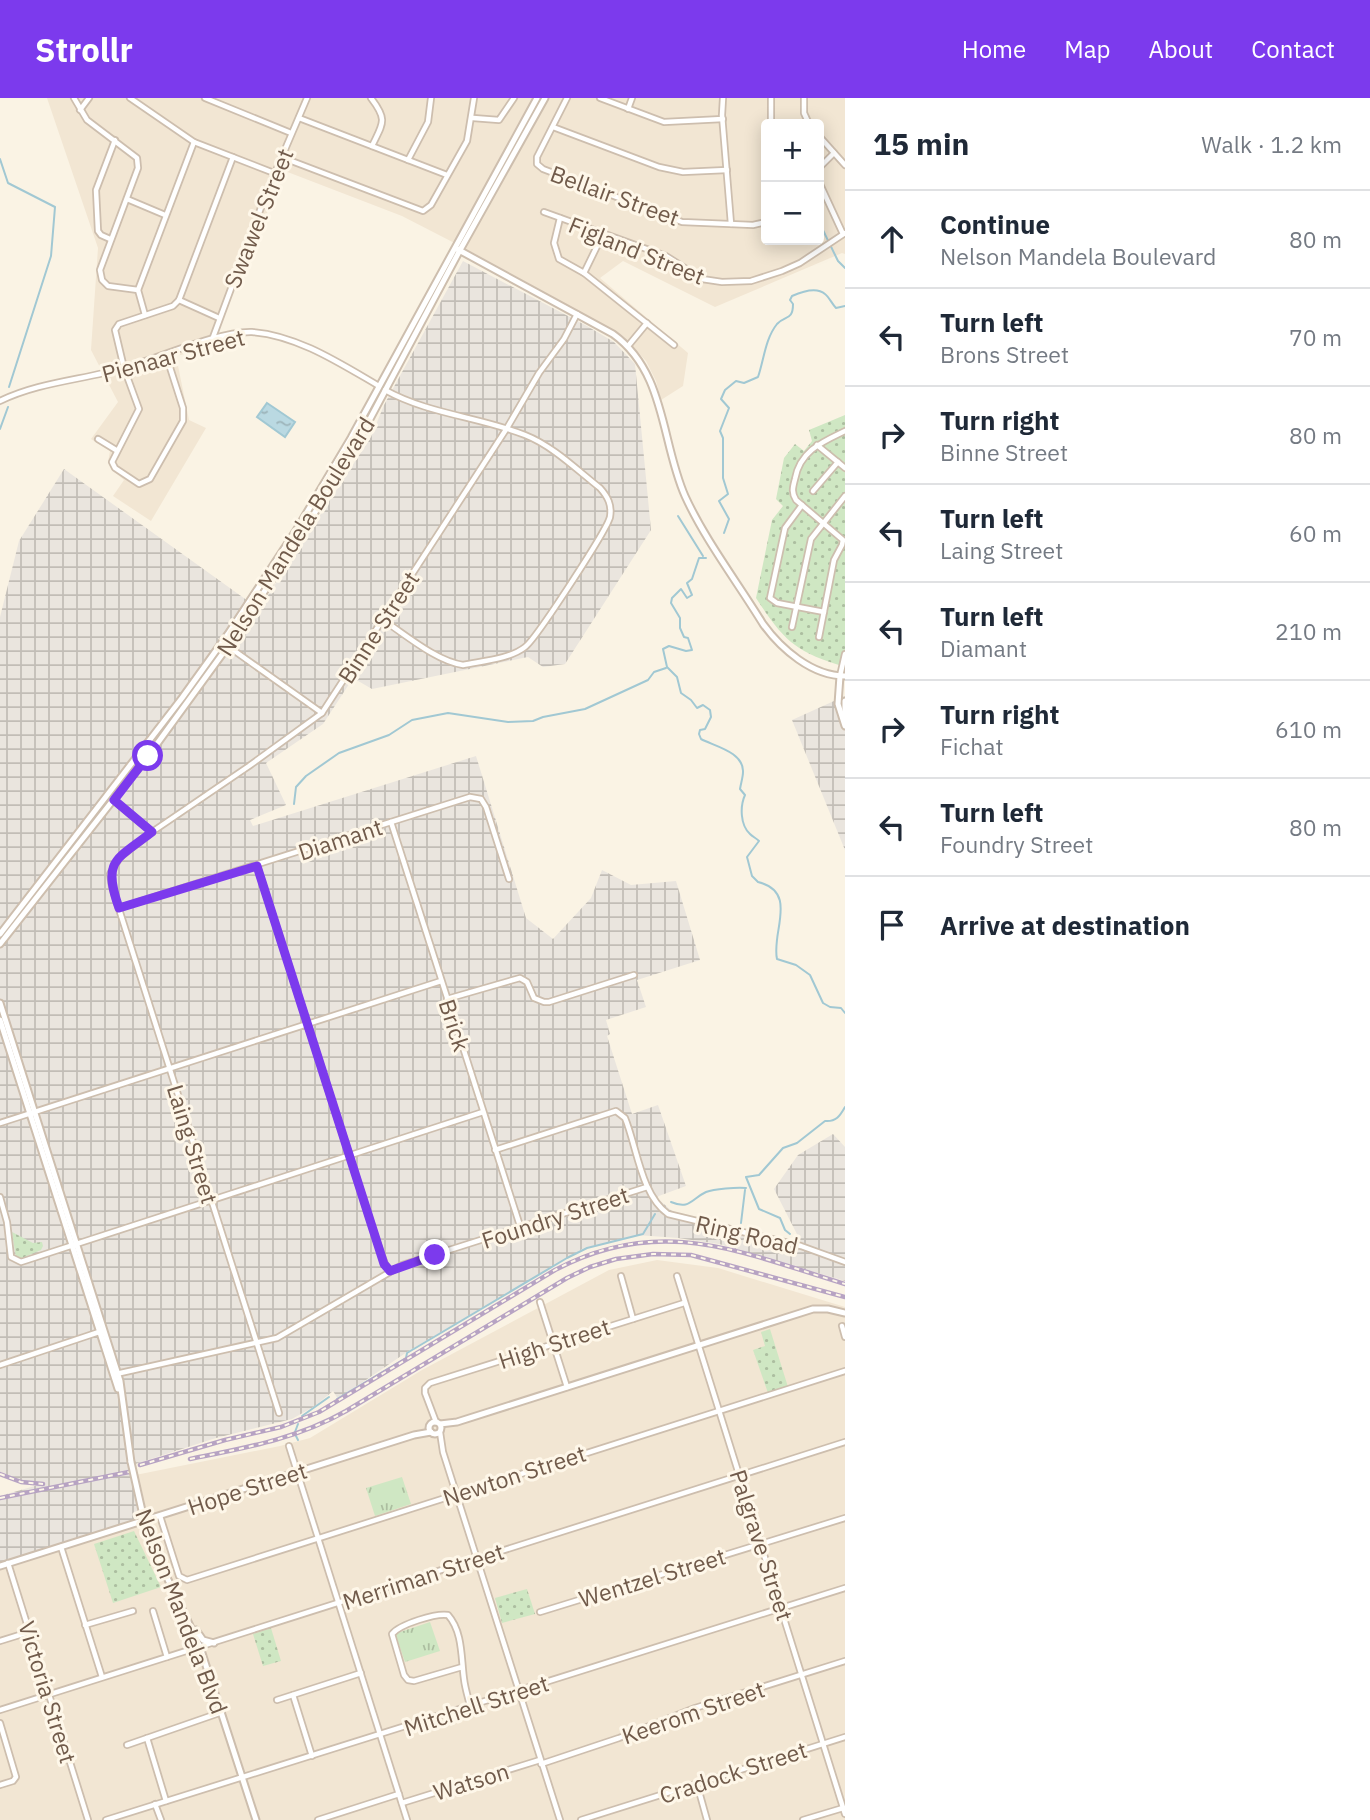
<!DOCTYPE html>
<meta charset="utf-8">
<style>
:root{--surface:#fff;--page:#f6f6f7;--text:#1f2937;--muted:#747a83;--line:#e0e1e3;--accent:#7c3aed}
body{margin:0;font-family:"IBM Plex Sans",sans-serif;background:var(--page);color:var(--text)}
.controls{position:absolute;right:21px;top:21px;display:grid;overflow:hidden;border-radius:7px;box-shadow:0 4px 18px #0003}
.controls button{width:63px;height:63px;display:grid;place-items:center;padding:0;border:0;border-bottom:2px solid var(--line);background:var(--surface);color:var(--text);font:35px sans-serif}
.stop{position:absolute;width:21px;height:21px;margin:-16px;border:5px solid #7c3aed;border-radius:50%;background:#fff}
.stop.end{background:#7c3aed;border-color:#fff;box-shadow:0 2px 7px #0008}
.list{margin:0;padding:0;list-style:none}
h2{display:flex;justify-content:space-between;align-items:center;height:91px;margin:0;padding:0 28px;font-size:30px}
h2 small{font-size:23px;font-weight:400;color:var(--muted)}
.list li{display:grid;grid-template-columns:46px 1fr auto;gap:21px;align-items:center;box-sizing:border-box;height:98px;padding:0 28px;border-top:2px solid var(--line)}
.list b{display:block;font-size:26px;white-space:nowrap}
.list p{margin:0;font-size:23px;white-space:nowrap;color:var(--muted)}
.list em{font-size:23px;font-style:normal;color:var(--muted)}
.icon{flex:none;width:38px;height:38px;fill:none;stroke:currentColor;stroke-width:2;stroke-linecap:round;stroke-linejoin:round}
.map{position:relative;flex:none;width:845px;height:1722px;overflow:hidden}
header{display:flex;align-items:center;gap:42px;box-sizing:border-box;height:98px;padding:0 35px;background:var(--accent);color:#fff}
header strong{font-size:33px}
nav{display:flex;gap:38px;margin-inline-start:auto;font-size:24px}
main{display:flex}
aside{flex:1;background:var(--surface)}
.map>svg:first-child{display:block}
.residential{fill:#f2e6d3;fill-rule:evenodd}
.industrial{fill:url(#industrial-grid)}
.grass{fill:url(#grass-dots)}
.park{fill:url(#park-tufts)}
.water{fill:url(#water-ripples);stroke:#a1c8d3;stroke-width:2}
.lines{fill:none;stroke-linecap:round;stroke-linejoin:round}
.stream{stroke:#a1c8d3;stroke-width:2}
.minor-casing{stroke:#cdbeae;stroke-width:8}
.tertiary-casing{stroke:#cdbeae;stroke-width:9}
.minor{stroke:#fff;stroke-width:4.5}
.tertiary{stroke:#fff;stroke-width:5}
.rail-casing{stroke:#b7a3c3;stroke-width:4.5}
.rail{stroke:#fef7e9;stroke-width:2;stroke-dasharray:5;stroke-linecap:butt}
.tertiary-bridge-casing{stroke:#cdbeae;stroke-width:9;stroke-linecap:butt}
.tertiary-bridge{stroke:#fff;stroke-width:5}
.route{stroke:#7c3aed;stroke-width:9}
.labels{text-anchor:middle;dominant-baseline:central;stroke-width:6;stroke-linejoin:round;paint-order:stroke}
.street-label{font-size:23px;fill:#715b4b;stroke:#fef7e9}
</style>
<header>
<strong>Strollr</strong>
<nav><a>Home</a><a>Map</a><a>About</a><a>Contact</a></nav>
</header>
<main>
<div class="map">
<svg width="845" height="1722" viewBox="0 0 845 1722">
<defs>
<pattern id="industrial-grid" width="8" height="8" patternUnits="userSpaceOnUse" patternTransform="scale(1.75)"><rect width="8" height="8" fill="#eae5de"/><path d="M0 4h8M4 0v8" fill="none" stroke="#c2bdb6"/></pattern>
<pattern id="grass-dots" width="8" height="8" patternUnits="userSpaceOnUse" patternTransform="scale(1.75)"><rect width="8" height="8" fill="#cfe7c3"/><path d="M2 2h.1M6 6h.1" fill="none" stroke="#acbea0" stroke-width="1.8" stroke-linecap="round"/></pattern>
<pattern id="park-tufts" width="24" height="20" patternUnits="userSpaceOnUse" patternTransform="scale(1.75)"><rect width="24" height="20" fill="#cfe7c3"/><path d="M3 7l-1-3M5 7V3M7 7l1-3M15 17l-1-3M17 17v-4M19 17l1-3" fill="none" stroke="#acbea0"/></pattern>
<pattern id="water-ripples" width="26" height="14" patternUnits="userSpaceOnUse" patternTransform="scale(1.75)"><rect width="26" height="14" fill="#bad9e2"/><path d="M2 4q2-2 4 0t4 0M15 11q2-2 4 0t4 0" fill="none" stroke="#9cb3b9"/></pattern>
</defs>
<rect width="100%" height="100%" fill="#faf3e4"/>
<!-- residential -->
<g class="residential">
<path d="M 47,0 L 845,0 L 845,156 L 842,155 L 715,209 L 623,163 L 600,180 L 688,255 L 683,288 L 661,302 L 656,283 L 646,263 L 622,237 L 470,153 L 402,118 L 285,73 L 209,250 L 176,258 L 189,322 L 206,330 L 151,423 L 113,398 L 124,382 L 112,372 L 108,364 L 110,353 L 91,341 L 118,304 L 91,252 L 98,150 ZM 766,26 L 819,26 L 819,142 L 766,142 Z"/>
<polygon points="657,1162 718,1170 845,1209 845,1722 0,1722 0,1400 51,1394 280,1348 310,1340 422,1272 609,1172"/>
</g>
<!-- industrial -->
<g class="industrial">
<polygon points="463,163 587,228 614,244 635,266 651,432 565,566 543,569 528,559 372,591 353,580 323,626 266,665 286,707 250,722 253,728 476,658 526,820 553,841 591,800 602,772 631,787 676,783 700,862 637,882 646,909 606,922 610,936 607,938 632,1016 658,1007 686,1088 656,1099 673,1114 801,1144 774,1091 798,1057 833,1036 845,1049 845,1183 719,1146 678,1140 637,1137 584,1150 407,1254 338,1301 333,1293 315,1308 292,1321 216,1340 129,1368 141,1421 0,1465 0,1398 45,1385 22,1384 0,1374 0,519 19,443 64,371 259,511 371,339 384,307"/>
<polygon points="845,598 845,752 792,622"/>
</g>
<!-- grass -->
<g class="grass">
<path d="M 845,317 L 845,569 C 795,554 784,543 756,500 L 772,422 L 783,408 L 776,401 L 784,360 L 795,346 L 804,353 L 812,343 L 809,332 Z"/>
<polygon points="12,1134 33,1145 42,1144 43,1148 41,1152 22,1160 16,1160"/>
<polygon points="770,1231 788,1289 768,1295 753,1252 765,1248 761,1234"/>
<polygon points="134,1433 161,1489 113,1505 94,1446"/>
<polygon points="527,1491 535,1516 502,1525 495,1500"/>
<polygon points="271,1530 281,1563 263,1568 253,1536"/>
</g>
<!-- park -->
<g class="park">
<polygon points="402,1379 411,1406 375,1418 366,1390"/>
<polygon points="430,1524 440,1553 405,1564 396,1538 397,1535"/>
</g>
<!-- water -->
<polygon class="water" points="267,305 295,324 285,339 257,319"/>
<g class="lines">
<!-- stream -->
<g class="stream">
<polyline points="0,61 8,85 55,109 51,158 9,289"/>
<polyline points="819,124 838,163 845,170"/>
<polyline points="0,331 8,309"/>
<polyline points="678,418 703,458"/>
<path d="M 724,435 L 729,421 L 719,403 L 728,396 L 723,380 L 723,340 L 720,333 L 729,310 L 721,301 L 725,292 L 736,283 L 744,285 L 758,279 C 764,262 765,241 777,226 C 785,217 793,223 793,206 L 790,202 L 792,198 C 801,194 816,188 825,196 C 829,199 832,206 836,210 L 845,208"/>
<path d="M 706,460 L 699,460 L 692,481 L 687,485 L 692,497 L 687,500 L 681,491 L 672,500 L 671,505 L 680,520 L 680,530 L 684,539 L 688,540 L 692,552 L 686,553 L 669,548 L 663,551 L 667,569 L 677,579 L 681,595 L 691,602 L 697,610 L 703,607 L 710,612 L 711,619 L 705,631 L 700,632 L 699,636 L 701,641 C 714,648 744,654 743,674 C 743,679 741,685 740,691 L 745,697 C 740,708 740,727 750,736 C 753,739 756,740 759,743 L 747,759 L 752,778 L 758,784 C 799,794 771,834 777,861 L 796,867 L 810,877 L 823,905 L 830,909 L 841,910 L 845,915"/>
<polyline points="294,706 296,689 306,678 339,655 389,637 412,622 448,615 508,624 533,623 543,619 585,611 648,582 654,574 666,570"/>
<path d="M 671,1104 C 690,1112 691,1101 706,1094 C 714,1091 737,1089 746,1090"/>
<polyline points="741,1125 745,1092"/>
<path d="M 790,1136 L 785,1132 L 780,1120 L 759,1111 L 746,1079 L 759,1077 L 783,1050 L 797,1045 L 825,1023 C 836,1024 840,1018 845,1009"/>
<polyline points="337,1301 406,1260 407,1255 567,1160 587,1150 643,1136 655,1116"/>
<polyline points="302,1318 329,1299"/>
<polyline points="295,1334 298,1326"/>
<polyline points="296,1338 298,1342"/>
</g>
<defs>
<g id="minor">
<polyline points="74,0 87,22 137,60 138,70 100,172 102,182 108,188 138,192"/>
<polyline points="130,0 194,44 274,75"/>
<polyline points="205,0 291,35"/>
<path d="M 371,0 C 388,22 383,25 372,48"/>
<polyline points="567,0 537,59 537,66 543,71 682,124 753,127 766,124"/>
<polyline points="600,0 664,24 723,21"/>
<polyline points="723,0 722,17 731,126"/>
<polyline points="804,0 804,15 809,26"/>
<polyline points="628,11 632,0"/>
<polyline points="80,12 89,0"/>
<polyline points="299,20 447,77"/>
<polyline points="473,20 499,22 514,0"/>
<polyline points="771,26 771,0"/>
<polyline points="553,29 659,69 683,74 727,72"/>
<polyline points="819,38 845,67"/>
<polyline points="281,59 423,113 431,107 467,43 474,0"/>
<polyline points="408,62 428,24 431,0"/>
<polyline points="819,70 834,55"/>
<polyline points="819,84 843,136"/>
<polyline points="127,101 165,117"/>
<polyline points="544,114 666,158 702,181 722,184 751,183 782,173 800,165 845,135"/>
<polyline points="560,120 554,145 559,161 584,175 674,247"/>
<polyline points="110,141 101,137 98,133 96,92 115,42"/>
<polyline points="584,175 603,136"/>
<polyline points="179,202 219,220"/>
<polyline points="145,217 138,192 194,44"/>
<polyline points="212,242 266,96 307,0"/>
<polyline points="628,248 647,225"/>
<polyline points="166,257 183,310 183,323 150,381 139,386 115,370 112,364 139,311 124,270 115,232 119,226 173,208 179,202 233,59"/>
<path d="M 0,303 C 39,284 82,282 124,270 C 159,260 218,233 252,234 C 297,237 341,266 379,288"/>
<polyline points="98,341 116,352"/>
<polyline points="817,347 845,370"/>
<polyline points="813,393 838,364"/>
<polyline points="802,407 785,430 770,500 777,505 824,514"/>
<path d="M 383,522 C 406,537 436,563 463,567 C 482,563 510,561 525,549 C 536,541 607,432 610,419 C 612,407 608,399 600,390 C 577,372 553,348 525,337 C 480,319 428,316 385,292"/>
<polyline points="792,529 811,441 845,398"/>
<path d="M 819,539 L 834,462 L 842,447 L 843,442 L 796,402 C 791,394 793,389 795,381 C 800,353 822,344 845,333"/>
<polyline points="222,544 322,615"/>
<polyline points="840,578 845,556"/>
<polyline points="112,701 152,734"/>
<polyline points="391,724 521,1131"/>
<polyline points="257,768 376,1141 385,1166 390,1173"/>
<polyline points="119,810 470,699 481,701 486,709 509,781"/>
<polyline points="447,901 520,880 527,884 534,900 544,904 549,904 634,877"/>
<polyline points="0,1025 441,883"/>
<path d="M 495,1052 L 616,1013 L 625,1020 C 637,1049 641,1097 668,1116 L 801,1148 L 845,1164"/>
<polyline points="0,1099 7,1124 11,1159 21,1164 483,1014"/>
<polyline points="621,1178 633,1221"/>
<polyline points="677,1178 845,1716"/>
<polyline points="540,1204 567,1289"/>
<polyline points="842,1228 845,1239"/>
<polyline points="0,1267 102,1233"/>
<polyline points="116,1276 277,1240 402,1167 647,1089"/>
<polyline points="279,1315 112,789 110,776 120,759 152,734 249,668 322,615 507,330 539,275 564,241 577,216"/>
<polyline points="436,1324 425,1295 425,1290 430,1285 684,1205"/>
<polyline points="440,1334 443,1354 560,1722"/>
<polyline points="289,1348 407,1722"/>
<polyline points="160,1418 179,1478 187,1482 845,1273"/>
<polyline points="61,1449 102,1579"/>
<polyline points="8,1465 88,1722"/>
<polyline points="153,1513 167,1559"/>
<polyline points="540,1514 845,1420"/>
<polyline points="85,1527 133,1513"/>
<polyline points="0,1543 29,1534"/>
<path d="M 462,1569 L 414,1583 L 408,1582 L 404,1577 L 392,1536 C 400,1526 436,1515 448,1517 C 463,1534 461,1560 464,1581 C 465,1590 468,1599 470,1608"/>
<polyline points="293,1597 312,1658"/>
<polyline points="277,1602 361,1575"/>
<polyline points="0,1612 845,1344"/>
<polyline points="0,1625 16,1679 13,1683 0,1687"/>
<polyline points="147,1640 166,1703"/>
<polyline points="127,1647 222,1614"/>
<polyline points="541,1666 619,1640 695,1610 845,1563"/>
<polyline points="697,1686 707,1722"/>
<polyline points="402,1705 540,1662"/>
<polyline points="155,1706 161,1722"/>
<polyline points="106,1722 845,1490"/>
<polyline points="318,1722 399,1696"/>
<polyline points="581,1722 845,1639"/>
<polyline points="803,1722 843,1710"/>
</g>
<g id="tertiary">
<path d="M 457,151 L 613,236 C 666,274 661,344 685,398 C 705,442 738,485 763,526 C 781,551 812,578 845,578"/>
<polyline points="840,578 838,606 845,628"/>
<polyline points="845,603 845,619"/>
<polyline points="0,836 182,600 228,536 297,431 351,340 537,0"/>
<polyline points="0,846 154,650 234,540 305,431 362,336 460,152 545,0"/>
<polyline points="0,905 120,1283 131,1364"/>
<polyline points="0,922 118,1291"/>
<circle cx="435" cy="1330" r="6"/>
<polyline points="440,1326 457,1324 813,1211 828,1211 845,1215"/>
<polyline points="145,1426 162,1469 200,1549 256,1722"/>
<polyline points="0,1468 414,1337 431,1334"/>
<polyline points="196,1532 203,1542 214,1545"/>
</g>
</defs>
<!-- minor casing -->
<use href="#minor" class="minor-casing"/>
<!-- tertiary casing -->
<use href="#tertiary" class="tertiary-casing"/>
<!-- minor -->
<use href="#minor" class="minor"/>
<!-- tertiary -->
<use href="#tertiary" class="tertiary"/>
<defs>
<g id="rail">
<path d="M 190,1361 C 244,1350 297,1341 346,1313 L 567,1180 L 590,1169 L 616,1161 L 653,1156 L 691,1157 L 845,1199"/>
<path d="M 140,1367 L 225,1342 L 281,1329 L 319,1314 L 555,1172 C 661,1116 740,1154 845,1186"/>
<polyline points="0,1376 21,1384 43,1386"/>
<polyline points="0,1400 129,1374"/>
</g>
</defs>
<!-- rail casing -->
<use href="#rail" class="rail-casing"/>
<!-- rail -->
<use href="#rail" class="rail"/>
<defs>
<polyline id="tertiary-bridge" points="131,1364 145,1426"/>
</defs>
<!-- tertiary-bridge casing -->
<use href="#tertiary-bridge" class="tertiary-bridge-casing"/>
<!-- tertiary-bridge -->
<use href="#tertiary-bridge" class="tertiary-bridge"/>
</g>
<g class="lines">
<!-- route -->
<path class="route" d="M 148,658 L 114,702 L 152,734 C 116,762 102,762 119,810 L 257,768 L 384,1166 L 390,1173 L 435,1157"/>
</g>
<g class="labels">
<!-- street labels -->
<g class="street-label">
<text transform="translate(615 97) rotate(20)">Bellair Street</text>
<text transform="translate(258 120) rotate(-68)">Swawel Street</text>
<text transform="translate(637 152) rotate(22)">Figland Street</text>
<text transform="translate(173 257) rotate(-15)">Pienaar Street</text>
<text transform="translate(295 438) rotate(-58)">Nelson Mandela Boulevard</text>
<text transform="translate(378 529) rotate(-57)">Binne Street</text>
<text transform="translate(340 741) rotate(-18)">Diamant</text>
<text transform="translate(455 927) rotate(72)">Brick</text>
<text transform="translate(193 1046) rotate(73)">Laing Street</text>
<text transform="translate(555 1119) rotate(-18)">Foundry Street</text>
<text transform="translate(747 1136) rotate(13)">Ring Road</text>
<text transform="translate(554 1245) rotate(-18)">High Street</text>
<text transform="translate(514 1377) rotate(-18)">Newton Street</text>
<text transform="translate(247 1390) rotate(-18)">Hope Street</text>
<text transform="translate(762 1447) rotate(72)">Palgrave Street</text>
<text transform="translate(423 1478) rotate(-18)">Merriman Street</text>
<text transform="translate(652 1479) rotate(-17)">Wentzel Street</text>
<text transform="translate(182 1513) rotate(69)">Nelson Mandela Blvd</text>
<text transform="translate(48 1594) rotate(73)">Victoria Street</text>
<text transform="translate(476 1607) rotate(-18)">Mitchell Street</text>
<text transform="translate(693 1614) rotate(-19)">Keerom Street</text>
<text transform="translate(733 1674) rotate(-18)">Cradock Street</text>
<text transform="translate(471 1683) rotate(-17)">Watson</text>
</g>
</g>
</svg>
<div class="controls">
<button>+</button>
<button>−</button>
</div>
<div class="stop" style="left:148px;top:658px"></div>
<div class="stop end" style="left:435px;top:1157px"></div>
</div>
<aside>
<h2>15 min<small>Walk · 1.2 km</small></h2>
<ul class="list">
<li><svg class="icon" aria-label="ahead" viewBox="0 0 24 24"><path d="M12 20V5M6 11l6-6 6 6"/></svg><div><b>Continue</b><p>Nelson Mandela Boulevard</p></div><em>80 m</em></li>
<li><svg class="icon" aria-label="left" viewBox="0 0 24 24"><path d="M17 20v-9H6M10 6l-5 5 5 5"/></svg><div><b>Turn left</b><p>Brons Street</p></div><em>70 m</em></li>
<li><svg class="icon" aria-label="right" viewBox="0 0 24 24"><path d="M7 20v-9h11M14 6l5 5-5 5"/></svg><div><b>Turn right</b><p>Binne Street</p></div><em>80 m</em></li>
<li><svg class="icon" aria-label="left" viewBox="0 0 24 24"><path d="M17 20v-9H6M10 6l-5 5 5 5"/></svg><div><b>Turn left</b><p>Laing Street</p></div><em>60 m</em></li>
<li><svg class="icon" aria-label="left" viewBox="0 0 24 24"><path d="M17 20v-9H6M10 6l-5 5 5 5"/></svg><div><b>Turn left</b><p>Diamant</p></div><em>210 m</em></li>
<li><svg class="icon" aria-label="right" viewBox="0 0 24 24"><path d="M7 20v-9h11M14 6l5 5-5 5"/></svg><div><b>Turn right</b><p>Fichat</p></div><em>610 m</em></li>
<li><svg class="icon" aria-label="left" viewBox="0 0 24 24"><path d="M17 20v-9H6M10 6l-5 5 5 5"/></svg><div><b>Turn left</b><p>Foundry Street</p></div><em>80 m</em></li>
<li><svg class="icon" aria-label="arrive" viewBox="0 0 24 24"><path d="M6 21V4h12l-3 4 3 4H6"/></svg><div><b>Arrive at destination</b></div></li>
</ul>
</aside>
</main>
